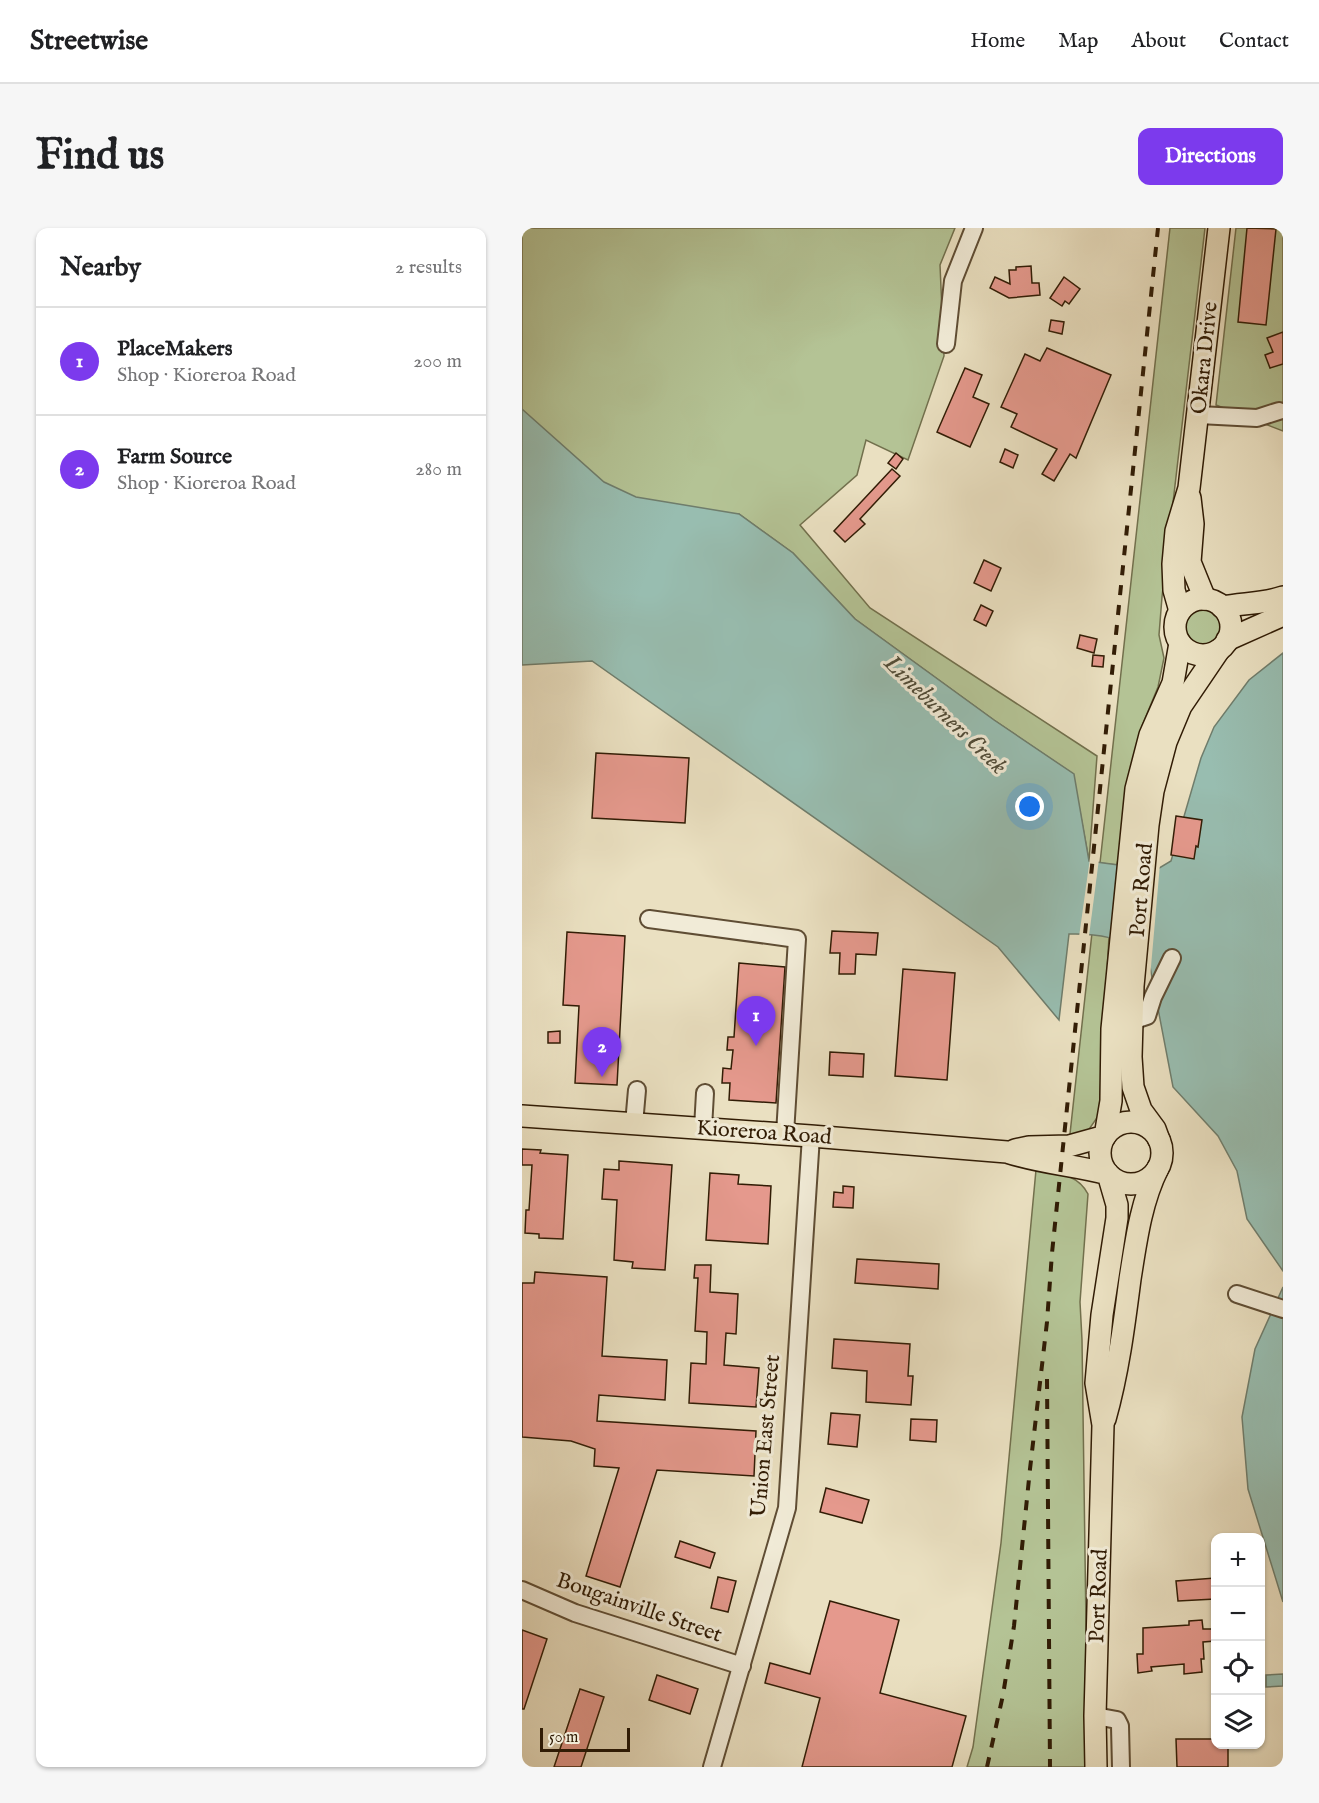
<!DOCTYPE html>
<meta charset="utf-8">
<style>
:root{--surface:#fff;--page:#f6f6f6;--text:#202124;--muted:#757577;--line:#e0e0e0;--accent:#7c3aed}
body{margin:0;font-family:"IM FELL English",serif;background:var(--page);color:var(--text)}
.controls{position:absolute;right:18px;bottom:18px;display:grid;overflow:hidden;border-radius:12px;box-shadow:0 2px 4px #0004}
.controls button{width:54px;height:54px;display:grid;place-items:center;padding:0;border:0;border-bottom:2px solid var(--line);background:var(--surface);color:var(--text);font:30px sans-serif}
.scale{position:absolute;left:18px;bottom:15px;width:90px;box-sizing:border-box;padding-left:6px;border:3px solid #311c05;border-top:0;font-size:16px;line-height:21px;white-space:nowrap;color:#311c05;-webkit-text-stroke:4px #f1ebd7;paint-order:stroke}
.you{position:absolute;left:508px;top:579px;width:21px;height:21px;margin:-15px;border:4px solid #fff;border-radius:50%;background:#1a73e8;box-shadow:0 0 0 9px #1a73e833}
.badge{display:grid;place-items:center;width:39px;height:39px;border-radius:50%;background:var(--accent);color:#fff;font-size:20px;font-weight:700}
.pin{position:absolute;translate:-50% -50px;filter:drop-shadow(0 2px 3px #0008)}
.pin::after{content:'';position:absolute;top:32px;width:21px;height:18px;background:inherit;clip-path:polygon(0 0,100% 0,50% 100%)}
.list{margin:0;padding:0;list-style:none}
h2{display:flex;justify-content:space-between;align-items:center;height:78px;margin:0;padding:0 24px;font-size:26px}
h2 small{font-size:20px;font-weight:400;color:var(--muted)}
.list li{display:grid;grid-template-columns:39px 1fr auto;gap:18px;align-items:center;box-sizing:border-box;height:108px;padding:0 24px;border-top:2px solid var(--line)}
.list b{display:block;font-size:22px;white-space:nowrap}
.list p{margin:0;font-size:20px;white-space:nowrap;color:var(--muted)}
.list em{font-size:20px;font-style:normal;color:var(--muted)}
.icon{flex:none;width:33px;height:33px;fill:none;stroke:currentColor;stroke-width:2;stroke-linecap:round;stroke-linejoin:round}
.map{position:relative;flex:none;width:761px;height:1539px;overflow:hidden;border-radius:12px}
header{display:flex;align-items:center;gap:36px;box-sizing:border-box;height:84px;padding:0 30px;background:var(--surface);border-bottom:2px solid var(--line)}
header strong{font-size:28px}
nav{display:flex;gap:33px;margin-inline-start:auto;font-size:21px}
.intro{display:flex;align-items:center;justify-content:space-between;box-sizing:border-box;height:144px;padding:0 36px}
h1{margin:0;font-size:42px}
.button{padding:15px 27px;border-radius:12px;background:var(--accent);color:#fff;font-size:21px;font-weight:700}
main{display:flex;gap:36px;padding:0 36px}
aside{flex:1;background:var(--surface);border-radius:12px;box-shadow:0 2px 4px #0004}
.map>svg:first-child{display:block}
.green{fill:#b4c395;stroke:#72704d;stroke-width:1.5}
.water{fill:#98bdb0;stroke:#6f7d6c;stroke-width:1.5}
.pier{fill:#eae0c1}
.building{fill:#e5998d;stroke:#311c05;stroke-width:1.5}
.lines{fill:none;stroke-linecap:round;stroke-linejoin:round}
.minor-casing{stroke:#5f4d34;stroke-width:20}
.major-casing{stroke:#311c05;stroke-width:24}
.minor{stroke:#f1ebd7;stroke-width:16}
.major{stroke:#eae0c1;stroke-width:21}
.rail{stroke:#311c05;stroke-width:4;stroke-dasharray:10 10;stroke-linecap:butt}
.labels{text-anchor:middle;dominant-baseline:central;stroke-width:6;stroke-linejoin:round;paint-order:stroke}
.street-label{font-size:22px;fill:#311c05;stroke:#f1ebd7}
.water-label{font-size:24px;font-style:italic;fill:#504c38;stroke:#f1ebd7}
</style>
<header>
<strong>Streetwise</strong>
<nav><a>Home</a><a>Map</a><a>About</a><a>Contact</a></nav>
</header>
<div class="intro"><h1>Find us</h1><a class="button">Directions</a></div>
<main>
<aside>
<h2>Nearby<small>2 results</small></h2>
<ul class="list">
<li><span class="badge">1</span><div><b>PlaceMakers</b><p>Shop · Kioreroa Road</p></div><em>200 m</em></li>
<li><span class="badge">2</span><div><b>Farm Source</b><p>Shop · Kioreroa Road</p></div><em>280 m</em></li>
</ul>
</aside>
<div class="map">
<svg width="761" height="1539" viewBox="0 0 761 1539">
<rect width="100%" height="100%" fill="#eae0c1"/>
<filter id="stains"><feTurbulence type="fractalNoise" baseFrequency=".00333" numOctaves="4"/><feColorMatrix values="0 0 0 0 .2 0 0 0 0 .09 0 0 0 0 .02 0 0 0 .5 -.17"/></filter>
<radialGradient id="worn" r=".72"><stop offset=".6" stop-color="#630" stop-opacity="0"/><stop offset="1" stop-color="#630" stop-opacity=".3"/></radialGradient>
<!-- green -->
<g class="green">
<polygon points="0,0 433,0 418,37 422,128 386,232 344,212 335,247 278,297 348,380 575,528 567,633 551,546 472,492 333,391 271,325 217,286 0,307"/>
<polygon points="648,0 683,0 640,369 637,407 642,430 636,459 620,498 595,637 578,635"/>
<polygon points="714,0 761,0 761,203 694,177"/>
<circle cx="682" cy="399" r="19"/>
<polygon points="570,705 587,708 577,887 563,907 547,915"/>
<path d="M 514,942 C 536,946 555,945 566,966 L 558,1074 L 560,1112 L 566,1539 L 445,1539 L 451,1519 L 479,1315 Z"/>
</g>
<!-- water -->
<g class="water">
<path d="M 0,181 L 82,254 L 114,269 L 217,286 L 271,325 L 333,391 L 472,492 L 552,546 L 567,633 L 634,642 L 649,633 L 679,530 L 692,499 L 727,452 L 761,425 L 761,1043 L 725,991 L 715,943 L 696,908 L 651,859 L 625,723 C 595,711 580,705 547,706 L 537,792 L 476,719 L 70,433 L 0,437 Z"/>
<polygon points="761,1059 761,1374 726,1261 720,1189 733,1121"/>
<polygon points="761,1446 761,1458 744,1459 744,1447"/>
</g>
<!-- pier -->
<g class="pier">
<polygon points="568,630 577,631 567,708 557,709"/>
<polygon points="597,634 633,639 638,636 628,750 623,725"/>
</g>
<!-- building -->
<g class="building">
<polygon points="725,0 754,1 744,97 716,94"/>
<polygon points="509,38 510,55 517,55 518,67 487,70 468,60 473,49 488,56 487,42 494,42 494,39"/>
<polygon points="542,49 558,61 547,76 543,73 540,78 528,70"/>
<polygon points="529,92 542,94 540,106 527,103"/>
<polygon points="761,104 761,136 748,140 743,127 751,124 745,110"/>
<polygon points="525,120 589,147 554,230 548,226 532,253 520,246 535,221 489,199 495,186 479,179 503,126 518,133"/>
<polygon points="443,140 460,147 451,169 467,176 448,219 415,204"/>
<polygon points="483,221 496,227 491,240 478,234"/>
<polygon points="374,225 381,231 374,241 366,235"/>
<polygon points="370,241 378,248 338,291 343,296 323,314 312,303"/>
<polygon points="462,332 479,340 469,363 452,355"/>
<polygon points="459,377 471,383 464,398 452,392"/>
<polygon points="558,407 575,411 572,425 555,420"/>
<polygon points="571,427 582,428 581,439 570,438"/>
<polygon points="74,525 167,530 163,595 70,590"/>
<polygon points="654,588 680,592 676,619 674,618 672,631 649,627"/>
<polygon points="310,703 356,705 354,727 334,726 333,746 317,746 318,725 308,725"/>
<polygon points="45,704 103,708 95,857 53,855 57,778 41,777"/>
<polygon points="217,735 263,739 254,875 207,872 208,855 200,855 201,840 209,841 211,822 205,822 206,809 212,809"/>
<polygon points="381,741 433,745 425,852 373,848"/>
<polygon points="38,803 38,815 26,815 26,804"/>
<polygon points="308,824 342,826 341,849 307,847"/>
<polygon points="0,921 19,922 18,925 46,927 41,1011 17,1010 17,1006 3,1005 4,982 7,982 10,937 0,937"/>
<polygon points="97,933 150,937 143,1042 110,1040 111,1034 92,1032 95,972 80,971 82,941 97,942"/>
<polygon points="188,945 217,947 216,956 249,958 246,1016 184,1012"/>
<polygon points="321,958 332,959 331,980 311,979 312,964 321,965"/>
<polygon points="335,1031 417,1036 416,1061 333,1055"/>
<polygon points="173,1037 189,1037 188,1064 216,1066 214,1106 204,1105 202,1137 237,1140 234,1179 167,1175 169,1135 184,1136 185,1104 173,1103 176,1050 172,1050"/>
<polygon points="13,1044 85,1049 80,1128 145,1132 143,1172 77,1167 75,1193 234,1203 232,1248 135,1242 98,1359 64,1348 97,1240 72,1238 73,1221 49,1213 0,1209 0,1055 12,1055"/>
<polygon points="312,1111 388,1116 386,1148 391,1148 389,1177 344,1174 345,1143 310,1140"/>
<polygon points="309,1185 338,1187 335,1219 306,1216"/>
<polygon points="389,1191 415,1192 414,1214 388,1212"/>
<polygon points="304,1260 347,1272 340,1295 298,1284"/>
<polygon points="158,1313 193,1325 188,1340 153,1329"/>
<polygon points="196,1349 214,1353 206,1384 189,1380"/>
<polygon points="693,1350 693,1371 656,1373 654,1353"/>
<polygon points="308,1373 377,1392 358,1465 444,1488 430,1539 280,1539 298,1470 243,1455 248,1435 288,1446"/>
<polygon points="680,1392 681,1401 693,1401 693,1413 681,1414 682,1431 679,1431 680,1444 662,1446 662,1436 629,1439 630,1443 616,1445 615,1426 621,1426 621,1400 667,1397 667,1393"/>
<polygon points="0,1402 25,1411 2,1481 0,1481"/>
<polygon points="135,1447 176,1461 168,1486 127,1472"/>
<polygon points="58,1461 82,1469 59,1539 32,1539"/>
<polygon points="654,1511 693,1511 693,1516 706,1516 706,1539 655,1539"/>
</g>
<g class="lines">
<defs>
<g id="minor">
<polyline points="424,116 431,53 452,0"/>
<polyline points="677,187 735,190 757,183"/>
<polyline points="127,691 275,711 263,906"/>
<polyline points="610,793 625,788 631,769 650,730"/>
<polyline points="112,896 115,862"/>
<polyline points="181,900 183,865"/>
<polyline points="715,1066 761,1081"/>
<polyline points="0,1362 53,1385 220,1438"/>
<polyline points="573,1488 595,1492 598,1498 599,1539"/>
<polyline points="190,1539 265,1280 289,908"/>
</g>
<g id="major">
<polyline points="668,270 671,296 668,334 683,371"/>
<circle cx="681" cy="399" r="28"/>
<path d="M 700,379 C 721,375 741,376 761,369"/>
<polyline points="658,383 652,362 651,336 654,303 667,260 697,0"/>
<polyline points="705,412 761,387"/>
<path d="M 0,888 L 289,908 L 485,924 C 518,935 552,937 586,946 L 595,977 L 595,990 L 580,1087 L 574,1155 L 581,1197 L 573,1488 L 574,1539"/>
<circle cx="609" cy="925" r="31"/>
<polyline points="637,912 633,901 619,882 611,859 609,829 611,758 626,597 631,563 644,514 659,478 697,422"/>
<polyline points="493,922 507,919 547,918 583,908 589,873 590,801 614,561 628,507 651,455 658,415"/>
<path d="M 583,1191 C 596,1145 602,1098 608,1051 C 614,1013 619,974 636,940"/>
</g>
</defs>
<!-- minor casing -->
<use href="#minor" class="minor-casing"/>
<!-- major casing -->
<use href="#major" class="major-casing"/>
<!-- minor -->
<use href="#minor" class="minor"/>
<!-- major -->
<use href="#major" class="major"/>
<!-- rail -->
<g class="rail">
<polyline points="525,1151 528,1539"/>
<polyline points="465,1539 481,1467 492,1398 508,1241 525,1094 530,1025 636,0"/>
</g>
</g>
<g class="labels">
<!-- street labels -->
<g class="street-label">
<text transform="translate(683 130) rotate(-84)">Okara Drive</text>
<text transform="translate(620 662) rotate(-85)">Port Road</text>
<text transform="translate(242 905) rotate(4)">Kioreroa Road</text>
<text transform="translate(244 1208) rotate(-85)">Union East Street</text>
<text transform="translate(577 1368) rotate(-88)">Port Road</text>
<text transform="translate(117 1380) rotate(19)">Bougainville Street</text>
</g>
<!-- water labels -->
<g class="water-label">
<text transform="translate(423 487) rotate(44)">Limeburners Creek</text>
</g>
</g>
<rect width="100%" height="100%" filter="url(#stains)"/>
<rect width="100%" height="100%" fill="url(#worn)"/>
</svg>
<div class="controls">
<button>+</button>
<button>−</button>
<button><svg class="icon" aria-label="locate" viewBox="0 0 24 24"><circle cx="12" cy="12" r="6"/><path d="M12 2v4M12 18v4M2 12h4M18 12h4"/></svg></button>
<button><svg class="icon" aria-label="layers" viewBox="0 0 24 24"><path d="M12 4l9 5-9 5-9-5zM3 14l9 5 9-5"/></svg></button>
</div>
<div class="scale">50 m</div>
<div class="you"></div>
<div class="pin badge" style="left:234px;top:818px">1</div>
<div class="pin badge" style="left:80px;top:849px">2</div>
</div>
</main>
